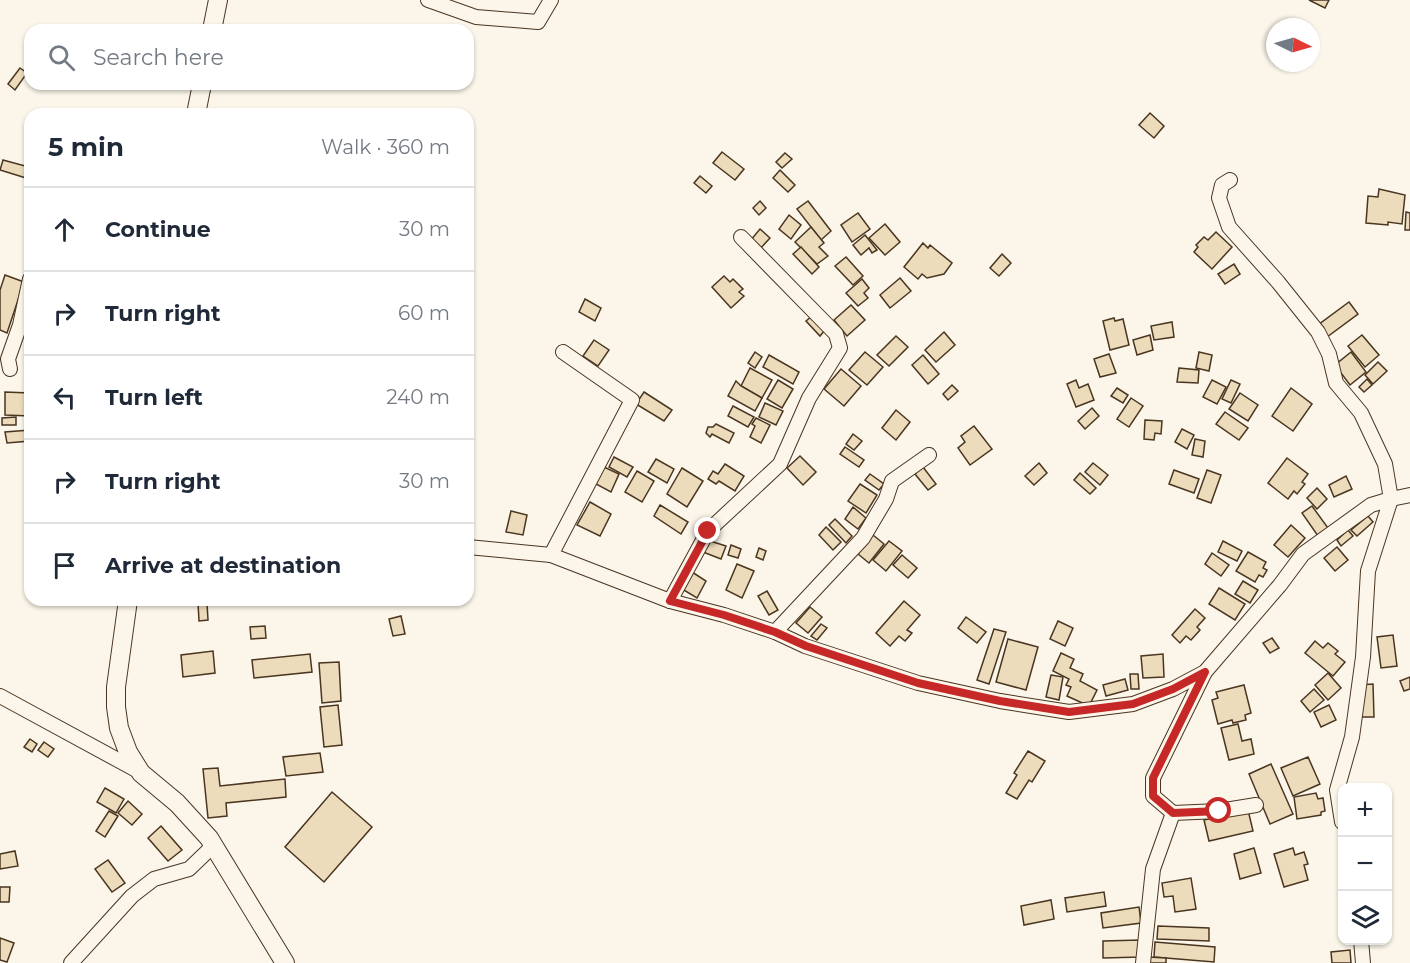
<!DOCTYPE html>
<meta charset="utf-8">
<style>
:root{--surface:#fff;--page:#f6f6f7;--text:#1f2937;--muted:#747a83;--line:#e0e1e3}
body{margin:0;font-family:Montserrat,sans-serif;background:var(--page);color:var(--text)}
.controls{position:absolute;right:18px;bottom:18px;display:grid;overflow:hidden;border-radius:12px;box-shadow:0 2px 4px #0004}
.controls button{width:54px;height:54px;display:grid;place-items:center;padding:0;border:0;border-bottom:2px solid var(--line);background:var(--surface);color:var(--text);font:30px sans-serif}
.compass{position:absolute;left:1266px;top:18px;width:54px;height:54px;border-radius:50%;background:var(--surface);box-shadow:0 2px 4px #0004;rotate:95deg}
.stop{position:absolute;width:18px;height:18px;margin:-14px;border:4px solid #c62828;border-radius:50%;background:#fff}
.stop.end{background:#c62828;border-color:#fff;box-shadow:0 2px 6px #0008}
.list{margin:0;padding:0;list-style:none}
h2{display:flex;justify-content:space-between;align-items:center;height:78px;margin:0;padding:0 24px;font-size:26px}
h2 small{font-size:20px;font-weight:400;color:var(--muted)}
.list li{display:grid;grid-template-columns:39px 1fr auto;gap:18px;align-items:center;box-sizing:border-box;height:84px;padding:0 24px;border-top:2px solid var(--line)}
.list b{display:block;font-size:22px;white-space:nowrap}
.list em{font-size:20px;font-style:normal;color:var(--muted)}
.icon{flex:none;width:33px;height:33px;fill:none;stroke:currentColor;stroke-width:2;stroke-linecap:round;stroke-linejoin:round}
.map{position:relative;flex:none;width:1410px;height:963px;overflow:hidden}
.search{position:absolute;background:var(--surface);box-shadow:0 2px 4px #0004;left:24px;top:24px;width:450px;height:66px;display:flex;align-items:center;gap:15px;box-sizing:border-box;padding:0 21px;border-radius:18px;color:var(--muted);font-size:22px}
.panel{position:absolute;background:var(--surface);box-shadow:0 2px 4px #0004;left:24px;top:108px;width:450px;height:498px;border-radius:18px}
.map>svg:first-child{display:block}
.building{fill:#ecdcbc;stroke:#4a3520;stroke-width:1.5}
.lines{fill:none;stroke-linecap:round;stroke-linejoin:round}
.minor-casing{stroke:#4a3520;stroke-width:16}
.tertiary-casing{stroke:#4a3520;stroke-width:20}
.minor{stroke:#fbf6e9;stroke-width:14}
.tertiary{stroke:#fbf6e9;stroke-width:18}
.route{stroke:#c62828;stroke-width:8}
</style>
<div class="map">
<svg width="1410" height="963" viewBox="0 0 1410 963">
<rect width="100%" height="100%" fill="#fbf6e9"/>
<!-- building -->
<g class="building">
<polygon points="1309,0 1329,0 1325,8"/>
<polygon points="1275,29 1275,56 1270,55"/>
<polygon points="20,68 27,73 15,90 8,84"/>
<polygon points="1150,113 1164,126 1154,138 1139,125"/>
<polygon points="722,152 744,169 735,180 713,163"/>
<polygon points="785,153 792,159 782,168 776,162"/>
<polygon points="3,160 29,167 26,178 0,170"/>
<polygon points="780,170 795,185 788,192 773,178"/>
<polygon points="700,176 712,186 706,193 694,183"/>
<polygon points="1379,189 1405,195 1402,224 1388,222 1388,225 1366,223 1368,196 1378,197"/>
<polygon points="760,201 766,208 759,215 753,208"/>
<polygon points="808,201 831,231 821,240 797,209"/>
<polygon points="1406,212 1410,213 1410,230 1405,230"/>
<polygon points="858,213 870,229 852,242 841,225"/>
<polygon points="789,215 801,225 791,239 779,229"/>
<polygon points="885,224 900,242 885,255 869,238"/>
<polygon points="811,227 824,243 819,247 828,256 817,264 795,242"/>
<polygon points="760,229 770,238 759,250 750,241"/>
<polygon points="1216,232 1232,247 1212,269 1194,252 1198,247 1196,245 1204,237 1208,240"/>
<polygon points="865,235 877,250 872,253 869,248 861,255 853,245"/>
<polygon points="923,243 928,248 930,245 952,263 944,274 927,278 922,274 918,279 904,267"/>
<polygon points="801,247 819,267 812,274 793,254"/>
<polygon points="1002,254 1011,263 999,276 990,268"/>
<polygon points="846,257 863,276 853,285 835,266"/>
<polygon points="1234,264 1240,274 1225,284 1218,274"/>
<polygon points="5,275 24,282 7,333 0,330 0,290"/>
<polygon points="724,276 730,282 733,279 743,289 739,292 744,296 731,308 712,287"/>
<polygon points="900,278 911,291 890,308 880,295"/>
<polygon points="862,279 869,288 864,293 868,298 858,306 846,293"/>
<polygon points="585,299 601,308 595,321 579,312"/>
<polygon points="1349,302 1358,314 1327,337 1318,325"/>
<polygon points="851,305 865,320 847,336 834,320"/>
<polygon points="812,316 825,330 820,336 806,321"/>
<polygon points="1114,318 1115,321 1123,319 1129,345 1110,350 1103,321"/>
<polygon points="1172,322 1174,337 1154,340 1151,326"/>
<polygon points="944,332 955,345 936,362 925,350"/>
<polygon points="1150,335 1153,350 1137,355 1133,340"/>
<polygon points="1362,335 1379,355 1365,367 1348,346"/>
<polygon points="896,336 908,347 889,366 877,355"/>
<polygon points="594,340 609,350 598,366 583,356"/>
<polygon points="755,352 762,357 755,368 748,363"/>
<polygon points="865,352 883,367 867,385 849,370"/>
<polygon points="1199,352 1212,355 1209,371 1196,368"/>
<polygon points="1351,352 1366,372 1350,385 1335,365"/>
<polygon points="1109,354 1116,373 1100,377 1094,359"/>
<polygon points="769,355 799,372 793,384 763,367"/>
<polygon points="923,355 939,374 928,384 912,365"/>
<polygon points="1378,362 1387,371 1373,384 1365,375"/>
<polygon points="750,368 772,380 762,398 741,386"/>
<polygon points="1179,368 1199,370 1198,383 1177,382"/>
<polygon points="841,369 861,386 844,406 824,389"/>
<polygon points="1367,379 1372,385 1364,392 1359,387"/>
<polygon points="778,380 793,389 782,408 767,399"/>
<polygon points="1076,380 1079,388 1088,384 1094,400 1076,407 1067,384"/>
<polygon points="1212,380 1226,387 1217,404 1203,397"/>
<polygon points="1231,380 1240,384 1231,403 1222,399"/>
<polygon points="736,381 741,386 762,398 755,411 728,396"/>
<polygon points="952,385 958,391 948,400 943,394"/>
<polygon points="1117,388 1128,395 1123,403 1111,396"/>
<polygon points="1291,388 1312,404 1293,431 1272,416"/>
<polygon points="5,392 30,393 30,416 5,415"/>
<polygon points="644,392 672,410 664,421 636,404"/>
<polygon points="1240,393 1258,405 1248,421 1229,409"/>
<polygon points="1131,398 1143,406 1129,427 1117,419"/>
<polygon points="765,403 783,411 776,425 759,417"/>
<polygon points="733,406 754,417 748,427 728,416"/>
<polygon points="1092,408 1099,416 1085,429 1078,421"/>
<polygon points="896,410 910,422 896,440 882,428"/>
<polygon points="1225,412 1248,428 1239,440 1216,424"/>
<polygon points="16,417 16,425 2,425 2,418"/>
<polygon points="756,418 770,425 761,443 750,437 755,426 752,424"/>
<polygon points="1145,420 1162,421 1161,434 1155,433 1154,440 1144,439"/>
<polygon points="716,424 734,433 729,443 712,434 710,437 706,433 708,427 713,427"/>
<polygon points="974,426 992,449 970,465 958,448 965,442 961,436"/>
<polygon points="1182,429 1194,435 1187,449 1175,442"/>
<polygon points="30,430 30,441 7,443 5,432"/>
<polygon points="853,434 862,441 854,450 846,444"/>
<polygon points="1195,439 1205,441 1203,457 1192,455"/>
<polygon points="845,447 864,460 859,467 840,454"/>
<polygon points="800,456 816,472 803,485 787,468"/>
<polygon points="614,457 633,467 627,477 609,467"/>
<polygon points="1287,458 1308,474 1302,482 1305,484 1297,494 1294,491 1288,499 1268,483"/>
<polygon points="656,459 674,469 667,483 648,472"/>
<polygon points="1039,463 1047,473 1034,485 1025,476"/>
<polygon points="1093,463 1108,475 1100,485 1085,472"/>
<polygon points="725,464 744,476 735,491 719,481 716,484 708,479 713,471 718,474"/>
<polygon points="604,467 619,474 611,492 596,484"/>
<polygon points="923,467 936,484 928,490 915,474"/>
<polygon points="682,468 703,481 687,507 667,494"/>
<polygon points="1174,470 1199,479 1194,493 1169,484"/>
<polygon points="1207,470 1221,475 1211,503 1197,498"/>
<polygon points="637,471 654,481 642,502 625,492"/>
<polygon points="1080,473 1096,488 1090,494 1074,480"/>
<polygon points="870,474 884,484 879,490 865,480"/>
<polygon points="1346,476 1352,489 1334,497 1329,485"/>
<polygon points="860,484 877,495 866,513 848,501"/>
<polygon points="1317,488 1327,499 1317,509 1307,498"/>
<polygon points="590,502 611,514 600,536 577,525"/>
<polygon points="660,505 688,522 681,534 654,516"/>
<polygon points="1312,506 1328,528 1318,536 1302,513"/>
<polygon points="853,507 866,518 858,529 845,519"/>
<polygon points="511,511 527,515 523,535 506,532"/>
<polygon points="1368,516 1373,522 1357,536 1351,530"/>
<polygon points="835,519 852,536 846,543 829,525"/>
<polygon points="1291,525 1305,538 1288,557 1274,545"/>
<polygon points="826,527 841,542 833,550 819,535"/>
<polygon points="1348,530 1353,536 1341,546 1337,540"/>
<polygon points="873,535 884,544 869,563 858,554"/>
<polygon points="707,540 726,546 721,559 703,552"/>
<polygon points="889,541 902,551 886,571 873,560"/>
<polygon points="1223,541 1242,551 1237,561 1218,552"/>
<polygon points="731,545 741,549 738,558 728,555"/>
<polygon points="1337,547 1348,560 1335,571 1324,558"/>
<polygon points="759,548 766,551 763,560 756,557"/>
<polygon points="1248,552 1266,562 1263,568 1267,570 1263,577 1259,575 1255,582 1236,571"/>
<polygon points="1212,553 1229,565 1221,576 1205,564"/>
<polygon points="902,555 917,568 908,578 893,565"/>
<polygon points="737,564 754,571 742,598 726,590"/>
<polygon points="692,572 706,581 697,598 682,589"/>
<polygon points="1243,581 1258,590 1250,603 1235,594"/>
<polygon points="1219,588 1245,604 1235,620 1209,604"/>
<polygon points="767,591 778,610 769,615 758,596"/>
<polygon points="904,601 920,615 907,630 912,633 905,641 899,636 890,646 876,633"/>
<polygon points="198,603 207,603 208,620 199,621"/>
<polygon points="810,607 822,617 808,633 796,623"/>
<polygon points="1195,609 1205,618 1197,627 1200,630 1191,640 1186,636 1180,643 1172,635"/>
<polygon points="401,616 405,634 393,636 389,619"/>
<polygon points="966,617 986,632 977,643 958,628"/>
<polygon points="1058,621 1073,628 1065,646 1050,639"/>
<polygon points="821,624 827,628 817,640 811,636"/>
<polygon points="265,626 266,638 251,639 250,627"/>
<polygon points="994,629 1006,632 989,684 977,680"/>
<polygon points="1393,635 1397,666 1381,668 1377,637"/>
<polygon points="1272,638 1279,648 1270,653 1263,643"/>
<polygon points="1008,639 1038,647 1026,690 996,682"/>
<polygon points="1315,641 1323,648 1328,643 1338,651 1335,654 1345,662 1333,676 1305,653"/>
<polygon points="213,651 215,673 183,677 181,655"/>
<polygon points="1061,653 1074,659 1070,668 1083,674 1080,681 1097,690 1089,706 1067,696 1071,687 1066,685 1069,679 1053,671"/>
<polygon points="310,654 312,672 254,678 252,660"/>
<polygon points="1163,654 1164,677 1143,678 1141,656"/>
<polygon points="339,662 341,701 322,703 319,663"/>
<polygon points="1328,673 1341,688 1328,700 1315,685"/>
<polygon points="1130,674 1138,674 1139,689 1131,689"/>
<polygon points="1051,675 1063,677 1059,700 1046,697"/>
<polygon points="1410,677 1410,689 1404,691 1400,681"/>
<polygon points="1125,679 1128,690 1106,696 1103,685"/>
<polygon points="1373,684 1374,717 1361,717 1359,685"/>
<polygon points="1244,685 1251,713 1245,715 1246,720 1233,723 1232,720 1218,724 1212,700 1218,698 1216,692"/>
<polygon points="1314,689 1324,700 1310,712 1301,701"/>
<polygon points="338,705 342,745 324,747 320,707"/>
<polygon points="1329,705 1336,720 1321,727 1314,712"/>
<polygon points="1238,724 1242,741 1251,739 1254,754 1229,760 1221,728"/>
<polygon points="30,739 37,744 32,752 24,747"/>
<polygon points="44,742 54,749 48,757 38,750"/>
<polygon points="1028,751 1045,761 1032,782 1029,780 1017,799 1006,793 1017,775 1014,773"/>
<polygon points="320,753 323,772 286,776 283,757"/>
<polygon points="1308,757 1320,784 1293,796 1281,768"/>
<polygon points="1271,764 1293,814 1270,824 1249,774"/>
<polygon points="218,768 220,786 285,779 286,797 226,803 227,816 208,818 203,769"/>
<polygon points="105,788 124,799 116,813 97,802"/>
<polygon points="332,792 372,827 324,882 285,847"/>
<polygon points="1316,793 1318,799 1323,798 1325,811 1321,812 1321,815 1297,819 1294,797"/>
<polygon points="128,801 142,814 132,825 118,813"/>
<polygon points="1248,810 1253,831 1209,841 1204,820"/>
<polygon points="109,811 118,816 105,837 96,831"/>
<polygon points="161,826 182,850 168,861 148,838"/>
<polygon points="1254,848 1261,873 1240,879 1234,854"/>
<polygon points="1293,848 1295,855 1304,852 1308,864 1304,865 1308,880 1284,887 1274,854"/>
<polygon points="15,851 18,866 0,869 0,854"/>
<polygon points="108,860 125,883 112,892 95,869"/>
<polygon points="1191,878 1196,909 1175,912 1173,896 1164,897 1162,883"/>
<polygon points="0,887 10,887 9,902 0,902"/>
<polygon points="1104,892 1106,906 1067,912 1065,898"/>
<polygon points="1051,900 1054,919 1024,925 1021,906"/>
<polygon points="1139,907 1141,923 1103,928 1101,913"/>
<polygon points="1158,926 1209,928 1209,941 1157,939"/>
<polygon points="0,938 14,943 7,962 0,960"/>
<polygon points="1141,940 1141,957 1103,958 1103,941"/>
<polygon points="1155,942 1215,947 1214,962 1154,957"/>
<polygon points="1350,950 1351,963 1332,963 1331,952"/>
<polygon points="1148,957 1166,958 1166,963 1148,963"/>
</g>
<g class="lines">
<defs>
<g id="minor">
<polyline points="428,0 476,17 538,22 551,0"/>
<polyline points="1230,180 1222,185 1219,198 1229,227 1278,282 1318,332 1329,354 1336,383 1361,413 1385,464 1391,499 1410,495"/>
<polyline points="10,369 8,359 20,325 30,279"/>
<polyline points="468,547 551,555 670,601 724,615 775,632 805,646 918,683 1000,701 1069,712 1133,704 1173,689 1205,672 1280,585 1303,554 1371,505 1391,499 1368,571 1363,657 1352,737 1337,790 1342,822"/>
<polyline points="551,555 632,400 563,352"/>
<polyline points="670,601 708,531 780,464 809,398 840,348 836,334 741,237"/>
<polyline points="775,632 863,538 886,499 892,481 929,455"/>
<polyline points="1205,672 1153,778 1153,796 1173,813 1219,811 1256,805"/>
<polyline points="0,696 140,772"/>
<polyline points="1361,940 1363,963"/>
<polyline points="71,963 132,896 154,879 189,869 214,845"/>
<polyline points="1143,963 1153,869 1173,813"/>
</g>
<g id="tertiary">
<polyline points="212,30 218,0"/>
<polyline points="196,114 202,84"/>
<polyline points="128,600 116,687 116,707 119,728 128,752 141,773 177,803 209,838 285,963"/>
</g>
</defs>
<!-- minor casing -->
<use href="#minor" class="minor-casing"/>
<!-- tertiary casing -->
<use href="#tertiary" class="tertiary-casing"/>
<!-- minor -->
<use href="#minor" class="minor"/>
<!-- tertiary -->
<use href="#tertiary" class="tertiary"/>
</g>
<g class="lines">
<!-- route -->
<polyline class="route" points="708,531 670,601 724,615 775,632 806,646 918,683 1000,701 1069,712 1133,704 1173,689 1205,672 1153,778 1153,796 1173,813 1219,811"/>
</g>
</svg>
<div class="controls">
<button>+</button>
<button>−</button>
<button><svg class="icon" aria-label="layers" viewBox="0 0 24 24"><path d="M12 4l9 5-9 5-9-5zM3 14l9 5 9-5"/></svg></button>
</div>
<svg class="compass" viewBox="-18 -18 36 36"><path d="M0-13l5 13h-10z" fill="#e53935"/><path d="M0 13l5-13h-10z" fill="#747a83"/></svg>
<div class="stop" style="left:1219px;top:811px"></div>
<div class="stop end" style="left:708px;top:531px"></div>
<div class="search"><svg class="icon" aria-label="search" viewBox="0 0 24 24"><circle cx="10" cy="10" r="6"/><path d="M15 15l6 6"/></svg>Search here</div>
<section class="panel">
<h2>5 min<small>Walk · 360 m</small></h2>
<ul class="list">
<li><svg class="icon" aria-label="ahead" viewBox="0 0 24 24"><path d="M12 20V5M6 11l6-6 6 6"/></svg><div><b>Continue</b></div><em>30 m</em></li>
<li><svg class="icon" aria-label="right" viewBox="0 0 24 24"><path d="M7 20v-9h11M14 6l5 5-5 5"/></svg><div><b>Turn right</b></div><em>60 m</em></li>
<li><svg class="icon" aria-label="left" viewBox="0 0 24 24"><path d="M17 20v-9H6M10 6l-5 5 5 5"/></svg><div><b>Turn left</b></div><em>240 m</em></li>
<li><svg class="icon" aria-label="right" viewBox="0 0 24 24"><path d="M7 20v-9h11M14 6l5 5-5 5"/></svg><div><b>Turn right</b></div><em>30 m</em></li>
<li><svg class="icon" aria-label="arrive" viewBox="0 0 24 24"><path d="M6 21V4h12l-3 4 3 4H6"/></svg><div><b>Arrive at destination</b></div></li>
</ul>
</section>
</div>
